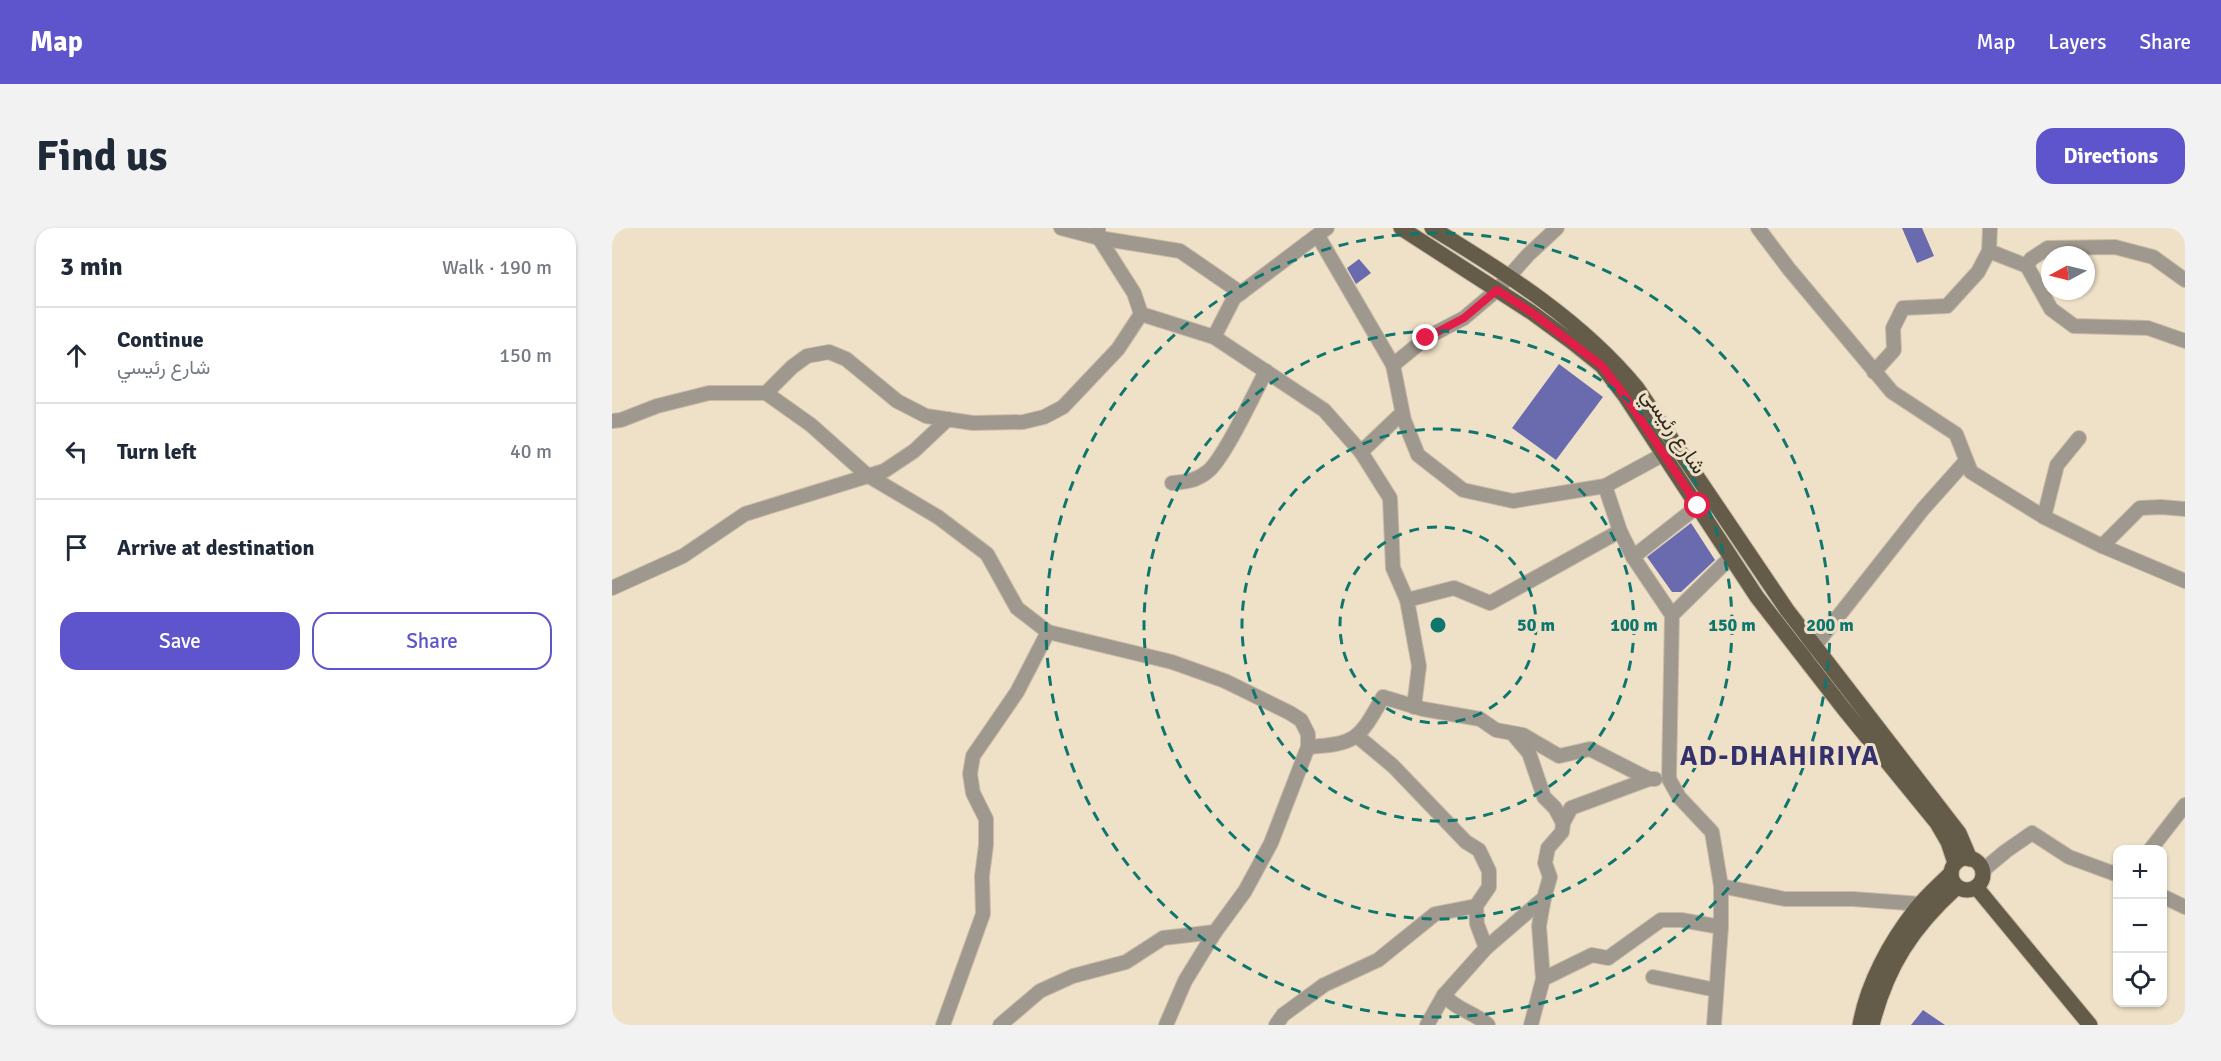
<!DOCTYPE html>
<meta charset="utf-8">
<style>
:root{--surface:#fff;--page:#f2f2f3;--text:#1f2937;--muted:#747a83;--line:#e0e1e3;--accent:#5e54cc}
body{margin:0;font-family:Signika,Vazirmatn,sans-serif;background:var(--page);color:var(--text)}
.controls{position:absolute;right:18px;bottom:18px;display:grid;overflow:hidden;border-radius:12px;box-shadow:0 2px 4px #0004}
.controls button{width:54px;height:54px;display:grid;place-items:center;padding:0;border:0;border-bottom:2px solid var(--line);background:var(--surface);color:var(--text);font:30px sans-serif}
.compass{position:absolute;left:1429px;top:18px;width:54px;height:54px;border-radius:50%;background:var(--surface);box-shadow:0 2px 4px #0004;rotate:263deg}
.stop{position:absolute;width:18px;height:18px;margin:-14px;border:4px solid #e11d48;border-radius:50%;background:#fff}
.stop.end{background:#e11d48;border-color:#fff;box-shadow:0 2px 6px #0008}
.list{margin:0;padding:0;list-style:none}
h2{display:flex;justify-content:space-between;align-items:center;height:78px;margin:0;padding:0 24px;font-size:26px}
h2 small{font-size:20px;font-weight:400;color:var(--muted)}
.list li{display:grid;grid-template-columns:39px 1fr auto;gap:18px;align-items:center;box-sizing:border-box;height:96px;padding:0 24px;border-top:2px solid var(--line)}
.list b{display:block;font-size:22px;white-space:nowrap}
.list p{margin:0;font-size:20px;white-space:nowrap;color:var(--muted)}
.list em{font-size:20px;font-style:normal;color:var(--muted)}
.actions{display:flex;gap:12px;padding:18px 24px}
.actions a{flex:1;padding:14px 0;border:2px solid var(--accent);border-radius:18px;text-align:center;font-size:21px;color:var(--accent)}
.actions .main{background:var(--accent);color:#fff}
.icon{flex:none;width:33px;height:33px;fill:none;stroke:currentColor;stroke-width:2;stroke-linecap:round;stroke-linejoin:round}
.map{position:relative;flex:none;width:1573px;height:797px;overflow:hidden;border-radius:18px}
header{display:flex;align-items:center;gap:36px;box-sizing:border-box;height:84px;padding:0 30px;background:var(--accent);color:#fff}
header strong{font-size:28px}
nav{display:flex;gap:33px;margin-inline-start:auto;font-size:21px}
.intro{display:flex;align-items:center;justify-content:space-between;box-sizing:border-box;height:144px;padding:0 36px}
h1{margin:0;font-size:42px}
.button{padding:15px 27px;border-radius:18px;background:var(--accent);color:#fff;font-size:21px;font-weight:700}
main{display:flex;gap:36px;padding:0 36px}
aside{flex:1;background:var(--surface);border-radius:18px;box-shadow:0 2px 4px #0004}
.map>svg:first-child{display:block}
.building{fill:#6a6bae}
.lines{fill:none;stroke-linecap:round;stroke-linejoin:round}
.minor-casing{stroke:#c9bca7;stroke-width:16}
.major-casing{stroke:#c9bca7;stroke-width:17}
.minor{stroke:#9e988e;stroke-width:14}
.major{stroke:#655b49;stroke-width:15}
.route{stroke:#e11d48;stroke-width:8}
.ring{fill:none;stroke:#0f766e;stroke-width:3;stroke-dasharray:10 8}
.labels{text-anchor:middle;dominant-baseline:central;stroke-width:6;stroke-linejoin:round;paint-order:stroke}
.street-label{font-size:21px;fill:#2f2a21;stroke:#efe1c8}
.district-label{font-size:27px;font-weight:bold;letter-spacing:1.5px;fill:#33306c;stroke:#efe1c8}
.centre{fill:#0f766e;stroke:#efe1c8;stroke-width:3}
.ring-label{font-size:18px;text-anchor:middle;font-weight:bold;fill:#0f766e;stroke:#efe1c8;stroke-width:6;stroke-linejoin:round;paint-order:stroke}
</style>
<header>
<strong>Map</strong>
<nav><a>Map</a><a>Layers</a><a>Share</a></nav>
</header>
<div class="intro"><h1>Find us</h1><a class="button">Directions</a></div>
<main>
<aside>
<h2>3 min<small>Walk · 190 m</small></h2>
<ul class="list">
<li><svg class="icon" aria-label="ahead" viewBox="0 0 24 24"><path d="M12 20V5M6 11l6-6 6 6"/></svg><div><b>Continue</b><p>شارع رئيسي</p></div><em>150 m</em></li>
<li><svg class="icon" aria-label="left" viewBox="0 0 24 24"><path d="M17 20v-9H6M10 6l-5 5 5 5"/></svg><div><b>Turn left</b></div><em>40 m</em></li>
<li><svg class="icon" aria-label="arrive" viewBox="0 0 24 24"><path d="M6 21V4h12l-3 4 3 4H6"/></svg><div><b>Arrive at destination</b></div></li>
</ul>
<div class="actions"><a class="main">Save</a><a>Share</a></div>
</aside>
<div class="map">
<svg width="1573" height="797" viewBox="0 0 1573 797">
<rect width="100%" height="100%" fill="#efe1c8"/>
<!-- building -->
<g class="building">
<polygon points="1290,0 1310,0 1322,28 1305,35"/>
<polygon points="747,31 759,45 744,56 735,40"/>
<polygon points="947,136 991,169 944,232 900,200"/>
<polygon points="1079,295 1103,332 1069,364 1060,364 1035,329"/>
<polygon points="1311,782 1333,797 1299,797"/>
</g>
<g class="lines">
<defs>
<g id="minor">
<polyline points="449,0 487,10 568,23 629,65"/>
<polyline points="486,0 487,10 522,65 529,86 602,109 712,182 749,224 778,270 781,340 795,372"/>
<polyline points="1146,0 1177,41 1280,164 1344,206 1359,244 1432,289 1490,318 1573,353"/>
<polyline points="1378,0 1377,23 1415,38 1439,81 1462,98 1536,100 1573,113"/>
<polyline points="706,8 781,137 792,192 806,227 851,262 901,273 993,258 1052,226 1058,220"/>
<polyline points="1415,38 1419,31 1436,20 1503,19 1541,29 1573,52"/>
<polyline points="602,109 622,70 715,0"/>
<polyline points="781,137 814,110 852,90 885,62 916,27 945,0"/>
<polyline points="1262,144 1282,122 1281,100 1291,80 1335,78 1366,44 1377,23"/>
<polyline points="154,165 180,139 195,128 217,124 234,131 285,173 314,188 361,195 411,194 432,189 451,179 506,121 529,86"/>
<polyline points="0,193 9,192 45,178 97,165 154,165 199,197 255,247 326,289 375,326 405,380 436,404 560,434 613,453 678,485 689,492 696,506 696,519 659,615 633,663 603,704 573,753 554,797"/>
<polyline points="749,224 790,185"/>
<path d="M 560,255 C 573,254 584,253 595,244 C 611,233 643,164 654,143"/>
<polyline points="993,258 1008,303 1021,329 1060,387 1057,551 1067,569 1100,604 1109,658 1109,699 1102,797"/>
<polyline points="1432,289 1445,237 1467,210"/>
<polyline points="1490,318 1528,280 1549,279 1573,281"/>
<polyline points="1021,329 1086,278"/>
<polyline points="0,360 71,328 133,286 272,243 302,223 336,191"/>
<polyline points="1060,387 1119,329"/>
<polyline points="1185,421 1202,419 1311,281 1353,234"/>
<polyline points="802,479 807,438 795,372 842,360 878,375 1008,303"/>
<polyline points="901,506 917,525 932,569 943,580 951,595"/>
<path d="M 696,519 C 745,516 747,511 771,469 L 811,481 L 868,491 L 884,502 L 911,507 L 947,528 L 978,521 L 1037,551"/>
<polyline points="1538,622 1573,577"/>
<polyline points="1370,643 1394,623 1420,605 1457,629 1506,647"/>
<polyline points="1109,658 1173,671 1241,671 1309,676"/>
<polyline points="1550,668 1573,679"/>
<polyline points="864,678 865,696 874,720"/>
<polyline points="1041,749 1104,762"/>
<polyline points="931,751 927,698 932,670"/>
<path d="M 832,767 C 844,782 862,784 876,797"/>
<polyline points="331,797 371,686 370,648 374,617 374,591 361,565 358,546 361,528 405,464 436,404"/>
<polyline points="388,797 428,763 461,748 514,734 551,710 603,704"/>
<polyline points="664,797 671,787 712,757 766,732 823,686 864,678 877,659 877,643 867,622 854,614 781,538 745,508"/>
<polyline points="815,797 832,767 874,720 932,670 938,649 933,635 936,620 950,604 951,595 959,580 1037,551 1043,551"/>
<polyline points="919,797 931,751 980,727 996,730 1049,692 1069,692 1109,699"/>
</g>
<g id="major">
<polyline points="789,0 919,84 960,114 990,138 1013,168 1145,369 1232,481 1325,595 1336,614 1343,635"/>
<path d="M 820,0 C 894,45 970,93 1025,160 L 1175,382 L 1347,605 L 1358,631"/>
<circle cx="1355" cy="646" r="16"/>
<polyline points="1364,659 1478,797"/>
<path d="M 1248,797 C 1255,756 1278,714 1304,681 C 1314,668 1327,657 1339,645"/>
<path d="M 1260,797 C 1275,738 1300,700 1345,659"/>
</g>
</defs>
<!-- minor casing -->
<use href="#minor" class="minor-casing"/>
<!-- major casing -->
<use href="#major" class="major-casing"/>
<!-- minor -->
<use href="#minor" class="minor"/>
<!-- major -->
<use href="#major" class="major"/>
</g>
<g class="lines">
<!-- route -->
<polyline class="route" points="814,110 852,90 885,62 919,84 990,138 1013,168 1086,278"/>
</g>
<!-- distance rings -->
<g class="ring">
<circle cx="826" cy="397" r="98"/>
<circle cx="826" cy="397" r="196"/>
<circle cx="826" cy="397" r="294"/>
<circle cx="826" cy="397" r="392"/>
</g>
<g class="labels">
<!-- street labels -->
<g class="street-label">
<text transform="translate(1062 203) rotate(56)">شارع رئيسي</text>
</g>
<!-- district labels -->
<g class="district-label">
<text x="1168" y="528">AD-DHAHIRIYA</text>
</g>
</g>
<circle cx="826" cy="397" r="9" class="centre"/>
<g class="ring-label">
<text x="924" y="403">50 m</text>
<text x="1022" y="403">100 m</text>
<text x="1120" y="403">150 m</text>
<text x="1218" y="403">200 m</text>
</g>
</svg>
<div class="controls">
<button>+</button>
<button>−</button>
<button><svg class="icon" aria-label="locate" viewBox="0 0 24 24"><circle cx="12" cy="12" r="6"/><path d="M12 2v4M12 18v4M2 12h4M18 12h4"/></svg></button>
</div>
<svg class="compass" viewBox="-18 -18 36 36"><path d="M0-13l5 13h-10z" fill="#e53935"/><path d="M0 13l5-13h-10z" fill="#747a83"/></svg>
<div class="stop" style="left:1086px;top:278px"></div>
<div class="stop end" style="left:814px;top:110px"></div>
</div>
</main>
